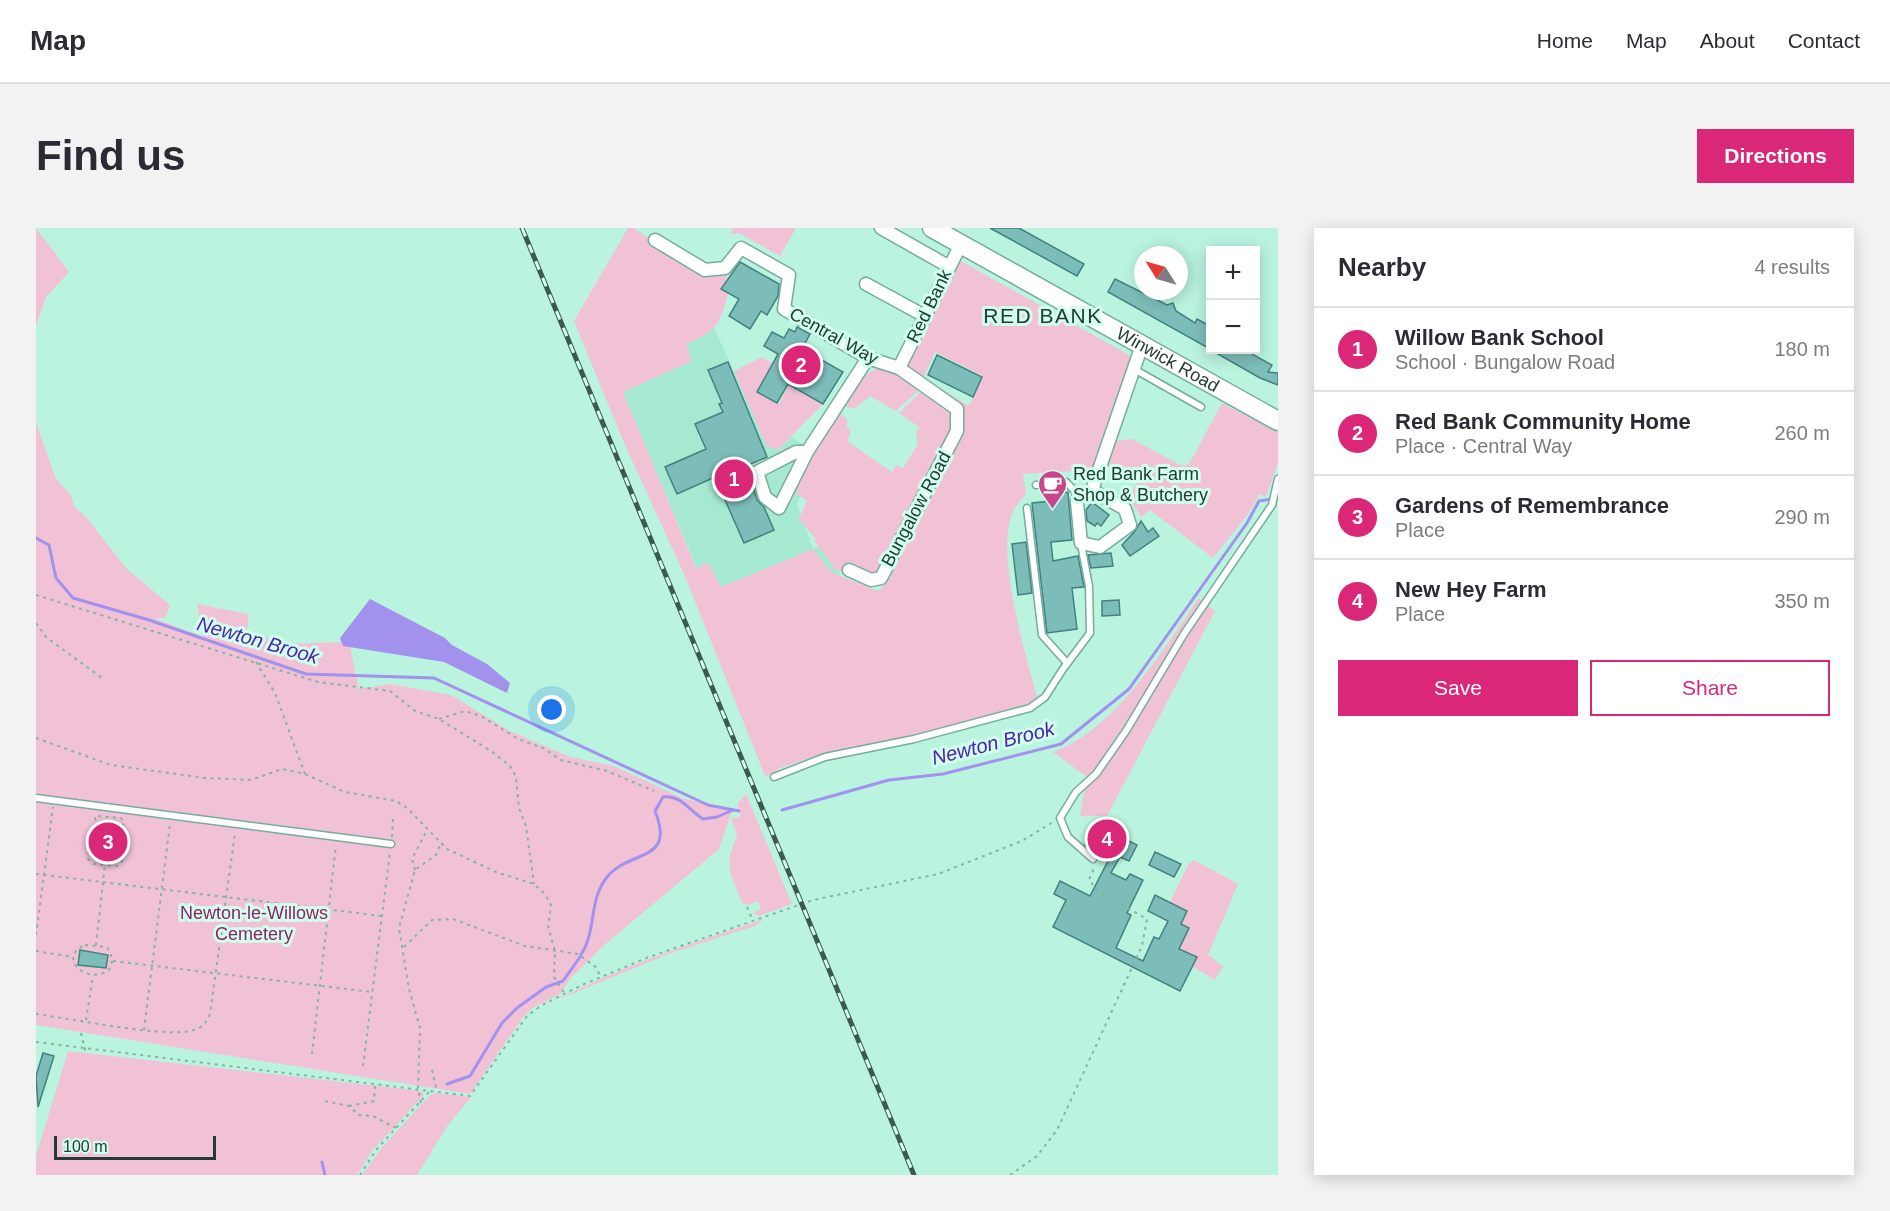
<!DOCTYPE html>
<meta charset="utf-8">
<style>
:root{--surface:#fff;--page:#f2f2f3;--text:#2b2b33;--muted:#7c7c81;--line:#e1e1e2;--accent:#db2777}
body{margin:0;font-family:Arial,sans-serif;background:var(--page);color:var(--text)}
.controls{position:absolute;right:18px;top:18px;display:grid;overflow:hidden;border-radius:0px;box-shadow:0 3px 15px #0003}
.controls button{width:54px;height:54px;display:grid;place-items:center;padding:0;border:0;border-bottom:2px solid var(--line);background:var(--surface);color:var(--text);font:30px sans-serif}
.compass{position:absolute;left:1098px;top:18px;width:54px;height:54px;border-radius:50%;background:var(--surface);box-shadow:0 3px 15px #0003;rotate:307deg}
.scale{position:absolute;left:18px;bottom:15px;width:162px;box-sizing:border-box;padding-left:6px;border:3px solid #233b33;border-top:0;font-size:16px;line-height:21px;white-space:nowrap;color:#233b33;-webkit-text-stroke:4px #d0ffee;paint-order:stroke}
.you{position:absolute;left:516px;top:482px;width:21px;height:21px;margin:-15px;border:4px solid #fff;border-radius:50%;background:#1a73e8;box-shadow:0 0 0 9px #1a73e833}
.badge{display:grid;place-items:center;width:39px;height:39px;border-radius:50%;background:var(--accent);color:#fff;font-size:20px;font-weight:700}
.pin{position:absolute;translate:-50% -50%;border:3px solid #fff;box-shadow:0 2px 6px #0006}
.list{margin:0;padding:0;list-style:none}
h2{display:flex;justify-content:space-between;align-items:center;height:78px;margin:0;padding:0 24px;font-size:26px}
h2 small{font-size:20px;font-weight:400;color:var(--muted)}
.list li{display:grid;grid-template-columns:39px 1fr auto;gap:18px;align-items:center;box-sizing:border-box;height:84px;padding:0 24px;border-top:2px solid var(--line)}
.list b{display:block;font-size:22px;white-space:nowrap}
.list p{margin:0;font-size:20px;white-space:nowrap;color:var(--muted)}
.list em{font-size:20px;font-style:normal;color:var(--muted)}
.actions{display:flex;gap:12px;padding:18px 24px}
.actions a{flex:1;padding:14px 0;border:2px solid var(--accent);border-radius:0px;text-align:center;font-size:21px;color:var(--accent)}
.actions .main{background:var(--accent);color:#fff}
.map{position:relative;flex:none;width:1242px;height:947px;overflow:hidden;border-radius:0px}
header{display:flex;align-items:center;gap:36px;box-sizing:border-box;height:84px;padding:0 30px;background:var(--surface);border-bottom:2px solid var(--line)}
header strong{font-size:28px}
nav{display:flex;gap:33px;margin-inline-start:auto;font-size:21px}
.intro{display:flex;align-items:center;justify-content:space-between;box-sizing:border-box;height:144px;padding:0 36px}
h1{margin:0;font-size:42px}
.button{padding:15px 27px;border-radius:0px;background:var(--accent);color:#fff;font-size:21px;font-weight:700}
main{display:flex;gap:36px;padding:0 36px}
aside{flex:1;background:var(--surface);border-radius:0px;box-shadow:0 3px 15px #0003}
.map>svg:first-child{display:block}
.built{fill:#a6e9d1}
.green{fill:#f1c2d6}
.water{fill:#a291ed}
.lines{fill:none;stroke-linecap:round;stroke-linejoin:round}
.stream{stroke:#a291ed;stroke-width:3}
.building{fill:#7dbdb9;stroke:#42827e;stroke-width:1.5}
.service-casing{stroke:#74ad9a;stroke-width:9}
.minor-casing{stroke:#74ad9a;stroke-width:15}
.primary-casing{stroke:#74ad9a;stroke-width:21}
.path{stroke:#85b3a2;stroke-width:2;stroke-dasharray:3 4.5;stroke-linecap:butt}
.service{stroke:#fff;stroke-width:6}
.minor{stroke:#fff;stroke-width:12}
.primary{stroke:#fff;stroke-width:18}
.rail-casing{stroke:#3b594f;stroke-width:5}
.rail{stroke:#d0ffee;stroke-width:3;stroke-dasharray:9;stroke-linecap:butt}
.labels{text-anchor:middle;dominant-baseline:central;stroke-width:6;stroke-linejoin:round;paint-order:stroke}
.street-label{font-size:18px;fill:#233b33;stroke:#d0ffee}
.poi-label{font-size:18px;fill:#233b33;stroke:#d0ffee;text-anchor:start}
.park-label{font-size:18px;fill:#912360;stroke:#d0ffee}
.water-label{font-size:20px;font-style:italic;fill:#5122a9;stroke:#d0ffee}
.quarter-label{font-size:21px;letter-spacing:1.5px;fill:#233b33;stroke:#d0ffee}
</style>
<header>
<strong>Map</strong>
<nav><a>Home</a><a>Map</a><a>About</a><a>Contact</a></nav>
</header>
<div class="intro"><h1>Find us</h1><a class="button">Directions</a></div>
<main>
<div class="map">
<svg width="1242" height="947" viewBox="0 0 1242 947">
<rect width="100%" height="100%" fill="#baf4df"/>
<!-- built -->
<polygon class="built" points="664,68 712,175 736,219 743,221 756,209 783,226 761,276 777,321 791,314 861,488 669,359 551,80"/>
<!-- green -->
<g class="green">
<polygon points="0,0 33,44 10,69 0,98"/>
<path d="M 592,0 L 597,0 L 671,45 L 677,37 L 692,48 L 685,61 L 693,65 C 689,72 690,77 687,83 C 678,106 671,106 650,116 L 656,133 L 587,164 L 660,340 L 672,334 L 685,359 L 777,321 L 795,344 L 842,363 L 853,352 L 927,200 L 927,184 L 891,157 L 893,153 L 933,178 L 947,148 L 899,124 L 887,151 L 872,140 L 871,135 L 923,32 L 1093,127 L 1094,130 L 1056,242 L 987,246 L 990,265 C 986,271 980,277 977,284 C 958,323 991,431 1002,473 L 886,506 L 788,525 L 741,541 L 741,544 L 729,548 L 648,346 L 588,215 L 538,93 Z"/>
<polygon points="697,0 760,0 744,28 703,5 694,6"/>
<polygon points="726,129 737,136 722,164 743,176 757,149 771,150 764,163 787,176 743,221 731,219 698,143"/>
<path d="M 846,139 L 856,141 L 885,160 L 860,183 L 834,168 L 819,180 L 812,180 L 809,176 C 813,161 830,143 846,139 Z"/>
<path d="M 888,161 C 896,168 911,176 914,186 C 925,223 862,323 843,358 L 796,340 L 797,337 L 778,313 L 780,311 L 763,291 L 771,272 L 760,266 L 763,258 L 761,257 L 797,185 L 802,184 L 811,191 L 811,199 L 815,204 L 811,213 L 856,244 L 860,237 L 867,240 L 882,216 L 880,206 L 883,199 L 863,185 Z"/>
<polygon points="1186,175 1242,204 1242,235 1230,269 1224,266 1212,286 1177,330 1114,282 1105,289 1094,271 1102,251 1067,236 1076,213 1096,211 1146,238 1153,236"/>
<polygon points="0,195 20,251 35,267 38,278 50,289 90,340 134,377 129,390 118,390 167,409 161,376 213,386 211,403 247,416 313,414 323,461 355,456 415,467 474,503 534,529 578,538 646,570 696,583 683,621 567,718 534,751 524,766 498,779 488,788 434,866 0,797"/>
<path d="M 1163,370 L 1179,383 L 1071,588 L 1044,588 L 1051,549 L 1017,524 C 1081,500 1125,424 1163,370 Z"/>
<polygon points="710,566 756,676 723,688 717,685 725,681 722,673 713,677 706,675 694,644 694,626 701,606 695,591 705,588 701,576"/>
<polygon points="1158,632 1202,656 1172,727 1187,738 1179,752 1156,738 1161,729 1144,721 1153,701 1145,696 1151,683 1134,674 1152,637"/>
<path d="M 728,691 L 719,698 L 635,725 L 521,772 C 587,737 658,715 728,691 Z"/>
<polygon points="32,823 386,863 388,867 337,922 321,947 0,947 0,928"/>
<polygon points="401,865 435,869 412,897 381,947 326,947 347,918 395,866"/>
</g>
<!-- water -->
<polygon class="water" points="334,371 409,410 416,417 451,436 474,455 471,465 408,434 307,418 304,410"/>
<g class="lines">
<!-- stream -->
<g class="stream">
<polyline points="0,310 13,317 20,350 37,370 113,392 270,446 398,450 672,577 703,583"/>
<polyline points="746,582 853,552 907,546 1025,516 1093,461 1211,295 1223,273 1242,270"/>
<path d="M 545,727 C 561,702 552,673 571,649 C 594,621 640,635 619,583 L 627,569 C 644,566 654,583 667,591 L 681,589 L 697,582"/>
<polyline points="411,856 434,848 466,795 481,780 510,759 527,753 544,729"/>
<polyline points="286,934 289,947"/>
</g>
</g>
<!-- building -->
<g class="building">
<polygon points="954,0 983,0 1048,36 1041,48"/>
<polygon points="704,34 743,56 742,68 731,87 725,83 714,101 693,88 703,71 685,61"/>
<polygon points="1079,51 1131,77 1137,75 1140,83 1159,95 1161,91 1174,98 1174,121 1072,64"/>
<polygon points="761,99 774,106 766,121 807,144 787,176 752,156 741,175 721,164 742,126 728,118 736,104 748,110 753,101 759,104"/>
<polygon points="1175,122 1216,122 1214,125 1236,137 1232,144 1242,145 1242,157 1224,150"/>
<polygon points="901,127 946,149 937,169 892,147"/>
<polygon points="692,134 731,229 710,238 721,272 728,279 738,302 708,315 679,249 641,266 629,239 670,221 659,196 687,184 683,176 686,175 672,142"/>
<polygon points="1032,264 1036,312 1015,314 1017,333 1042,328 1048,359 1036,360 1041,401 1011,405 996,275 1015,273 1014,266"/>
<polygon points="1056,274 1073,287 1065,298 1061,295 1059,298 1051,293 1050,282"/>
<polygon points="1105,293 1112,304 1117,300 1123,308 1094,328 1086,317 1099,303"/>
<polygon points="990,314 996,365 982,367 976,316"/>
<polygon points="1075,325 1077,338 1055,340 1052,327"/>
<polygon points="1083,372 1084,387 1066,388 1066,373"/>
<polygon points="1065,599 1101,617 1093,633 1084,629 1075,645 1090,652 1094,646 1107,652 1091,685 1095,687 1080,720 1107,733 1118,709 1123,711 1132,693 1112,683 1119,667 1151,683 1145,696 1153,700 1143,721 1161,729 1144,763 1017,699 1030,672 1018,666 1024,653 1054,668 1074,629 1049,617 1056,603 1062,606"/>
<polygon points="1119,624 1145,636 1138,649 1113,637"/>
<polygon points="44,722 72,727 70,740 42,737"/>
<polygon points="7,825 18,828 2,879 0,848"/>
</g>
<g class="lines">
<defs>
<g id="service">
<polyline points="1098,141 1165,179"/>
<polyline points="1000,257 1030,254 1043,267 1056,262"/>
<polyline points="991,280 1006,407 1031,435"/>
<polyline points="738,549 789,529 878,511 994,480 1009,469 1027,441 1054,405 1053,358 1045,316"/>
<polyline points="0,570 355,616"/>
<polyline points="1057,631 1032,609 1024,590 1040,564 1060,546 1090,503 1148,406 1236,277 1242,251"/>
</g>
<g id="minor">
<polyline points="845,0 912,38"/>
<polyline points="619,12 669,42 689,40 705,20 753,47 748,81 832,130 863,140 921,181 921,203 845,350 835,352 813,342"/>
<polyline points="830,56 887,87"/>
<polyline points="863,140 925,16"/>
<polyline points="771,224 760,224 721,244 729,269 743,280 771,224 832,130"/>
<polyline points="1043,267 1041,274 1045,315 1064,319 1094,297 1089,281 1056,262 1106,117"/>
</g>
<g id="primary">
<path id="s1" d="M 896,0 L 1242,193"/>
</g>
</defs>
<!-- service casing -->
<use href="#service" class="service-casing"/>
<!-- minor casing -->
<use href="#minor" class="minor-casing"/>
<!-- primary casing -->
<use href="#primary" class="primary-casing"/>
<!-- path -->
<g class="path">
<polyline points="0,367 282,454 354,463 379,483 403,491 455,523 474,538 480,549 483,580 490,598 498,656"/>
<polyline points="0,395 10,409 66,450"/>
<polyline points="220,434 239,465 269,546"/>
<polyline points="403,491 429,483 445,488 482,511 507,520 525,532 571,543 618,563"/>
<polyline points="0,510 75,537 169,550 215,552 246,541 269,546 309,564 360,573 371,580 411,621 460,644 498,656 509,666 515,677 512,699 519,723 518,749 529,766"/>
<path d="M 62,588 L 85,590 L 88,594 C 86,600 82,609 83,615 C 85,625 92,629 82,638 L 57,636 L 52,631 L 54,615 L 60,611 L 62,602 L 59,590 Z"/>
<polyline points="62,602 85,605"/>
<polyline points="62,604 84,607"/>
<polyline points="61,607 84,611"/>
<polyline points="356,609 357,591"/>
<polyline points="60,611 83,615"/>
<polyline points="379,642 376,631 391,602"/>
<polyline points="0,646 346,688"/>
<polyline points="711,679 717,693"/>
<polyline points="0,707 17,579"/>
<path d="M 49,717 L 71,719 L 77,731 L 73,742 C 51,758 20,729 49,717 Z"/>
<polyline points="60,717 69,637"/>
<polyline points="368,719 396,692 417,691 489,718 542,726 561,740 564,749"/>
<polyline points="0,723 37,729"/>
<polyline points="77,733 336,764"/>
<path d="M 0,786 C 32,790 132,811 158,802 C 166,800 171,794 174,786 L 199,605"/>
<polyline points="50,792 57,748"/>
<polyline points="108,802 134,596"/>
<polyline points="45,805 50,826"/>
<polyline points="0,814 434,868 491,788 506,777 546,757 613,729 777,672 902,646 986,613 1017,594"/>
<polyline points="276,826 300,617"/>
<polyline points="327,838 354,624"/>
<polyline points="396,842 401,864"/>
<polyline points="289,873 313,878 323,887 337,888 360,900"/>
<polyline points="385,875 382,861 384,800 373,761 363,700 379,642 400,627 405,615"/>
<polyline points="313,878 338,873 339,857"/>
<polyline points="324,947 340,922 393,864"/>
<polyline points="974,947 1001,928 1021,902 1106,718 1111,691 1062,663 1053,652 1058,640"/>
</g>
<!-- service -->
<use href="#service" class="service"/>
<!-- minor -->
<use href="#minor" class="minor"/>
<!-- primary -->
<use href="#primary" class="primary"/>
<defs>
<polyline id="rail" points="486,0 878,947"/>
</defs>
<!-- rail casing -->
<use href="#rail" class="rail-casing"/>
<!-- rail -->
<use href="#rail" class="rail"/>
</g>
<!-- icons -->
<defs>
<symbol id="cafe-pin" viewBox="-11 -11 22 30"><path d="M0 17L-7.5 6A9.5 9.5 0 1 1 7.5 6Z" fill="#c8458b" stroke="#d0ffee"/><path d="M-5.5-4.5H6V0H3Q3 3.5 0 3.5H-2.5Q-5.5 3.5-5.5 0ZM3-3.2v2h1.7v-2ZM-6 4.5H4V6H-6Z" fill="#fff"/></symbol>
</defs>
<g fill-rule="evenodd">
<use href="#cafe-pin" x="1000" y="240" width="33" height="45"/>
</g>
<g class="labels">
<!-- street labels -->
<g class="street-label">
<text transform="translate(893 78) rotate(-64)">Red Bank</text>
<text transform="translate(798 108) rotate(29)">Central Way</text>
<text stroke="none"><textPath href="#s1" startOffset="270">Winwick Road</textPath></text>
<text transform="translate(880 281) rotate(-62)">Bungalow Road</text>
</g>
<!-- poi labels -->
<g class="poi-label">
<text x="1037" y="246">Red Bank Farm<tspan x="1037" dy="21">Shop &amp; Butchery</tspan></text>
</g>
<!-- park labels -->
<g class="park-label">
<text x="218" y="685">Newton-le-Willows<tspan x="218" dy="21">Cemetery</tspan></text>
</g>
<!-- water labels -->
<g class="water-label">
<text transform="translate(222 412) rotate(16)">Newton Brook</text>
<text transform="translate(957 515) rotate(-14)">Newton Brook</text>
</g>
<!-- quarter labels -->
<g class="quarter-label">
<text x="1007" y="87">RED BANK</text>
</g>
</g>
</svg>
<div class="controls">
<button>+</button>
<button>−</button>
</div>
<svg class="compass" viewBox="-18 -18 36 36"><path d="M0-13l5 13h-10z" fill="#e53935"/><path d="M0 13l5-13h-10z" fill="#7c7c81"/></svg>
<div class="scale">100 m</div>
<div class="you"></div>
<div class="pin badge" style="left:698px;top:251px">1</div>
<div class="pin badge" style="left:765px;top:137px">2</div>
<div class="pin badge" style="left:72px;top:614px">3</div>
<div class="pin badge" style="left:1071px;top:611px">4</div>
</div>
<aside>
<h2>Nearby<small>4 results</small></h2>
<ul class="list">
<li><span class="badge">1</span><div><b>Willow Bank School</b><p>School · Bungalow Road</p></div><em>180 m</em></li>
<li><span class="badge">2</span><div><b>Red Bank Community Home</b><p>Place · Central Way</p></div><em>260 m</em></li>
<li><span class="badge">3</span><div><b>Gardens of Remembrance</b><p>Place</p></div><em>290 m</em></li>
<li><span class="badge">4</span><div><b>New Hey Farm</b><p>Place</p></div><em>350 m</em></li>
</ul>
<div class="actions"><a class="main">Save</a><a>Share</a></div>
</aside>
</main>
